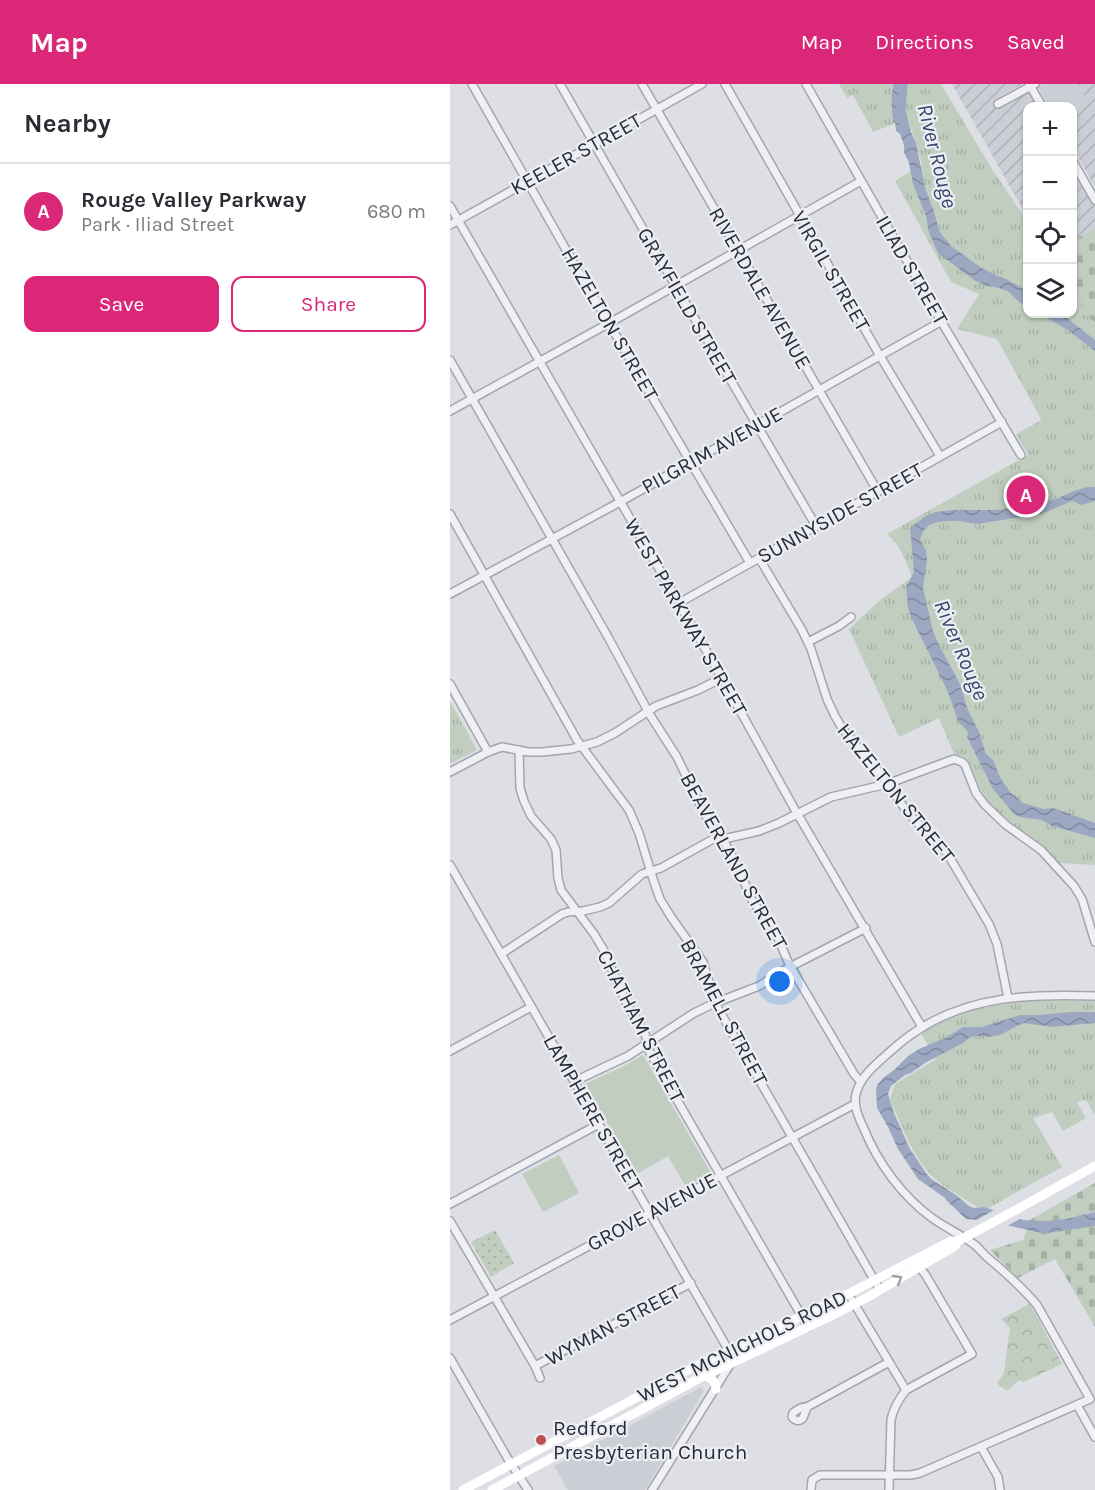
<!DOCTYPE html>
<meta charset="utf-8">
<style>
:root{--surface:#fff;--page:#f7f7f7;--text:#2b2b33;--muted:#7c7c81;--line:#e1e1e2;--accent:#db2777}
body{margin:0;font-family:Karla,sans-serif;background:var(--page);color:var(--text)}
.controls{position:absolute;right:18px;top:18px;display:grid;overflow:hidden;border-radius:12px;box-shadow:0 2px 4px #0004}
.controls button{width:54px;height:54px;display:grid;place-items:center;padding:0;border:0;border-bottom:2px solid var(--line);background:var(--surface);color:var(--text);font:30px sans-serif}
.you{position:absolute;left:330px;top:898px;width:21px;height:21px;margin:-15px;border:4px solid #fff;border-radius:50%;background:#1a73e8;box-shadow:0 0 0 9px #1a73e833}
.badge{display:grid;place-items:center;width:39px;height:39px;border-radius:50%;background:var(--accent);color:#fff;font-size:20px;font-weight:700}
.pin{position:absolute;translate:-50% -50%;border:3px solid #fff;box-shadow:0 2px 6px #0006}
.list{margin:0;padding:0;list-style:none}
h2{display:flex;justify-content:space-between;align-items:center;height:78px;margin:0;padding:0 24px;font-size:26px}
h2 small{font-size:20px;font-weight:400;color:var(--muted)}
.list li{display:grid;grid-template-columns:39px 1fr auto;gap:18px;align-items:center;box-sizing:border-box;height:96px;padding:0 24px;border-top:2px solid var(--line)}
.list b{display:block;font-size:22px;white-space:nowrap}
.list p{margin:0;font-size:20px;white-space:nowrap;color:var(--muted)}
.list em{font-size:20px;font-style:normal;color:var(--muted)}
.actions{display:flex;gap:12px;padding:18px 24px}
.actions a{flex:1;padding:14px 0;border:2px solid var(--accent);border-radius:12px;text-align:center;font-size:21px;color:var(--accent)}
.actions .main{background:var(--accent);color:#fff}
.icon{flex:none;width:33px;height:33px;fill:none;stroke:currentColor;stroke-width:2;stroke-linecap:round;stroke-linejoin:round}
.map{position:relative;flex:none;width:645px;height:1406px;overflow:hidden}
header{display:flex;align-items:center;gap:36px;box-sizing:border-box;height:84px;padding:0 30px;background:var(--accent);color:#fff}
header strong{font-size:28px}
nav{display:flex;gap:33px;margin-inline-start:auto;font-size:21px}
main{display:flex}
aside{flex:1;background:var(--surface)}
.map>svg:first-child{display:block}
.built{fill:#ccced6}
.industrial{fill:url(#industrial-furrows)}
.grass{fill:#c1cebf}
.forest{fill:url(#forest-crowns)}
.cemetery{fill:url(#cemetery-stones)}
.park{fill:url(#park-tufts)}
.garden{fill:url(#garden-dots)}
.water{fill:url(#water-waves)}
.pier{fill:#dddfe5}
.lines{fill:none;stroke-linecap:round;stroke-linejoin:round}
.river{stroke:#9ca8c2;stroke-width:9}
.minor-casing{stroke:#a3a6ae;stroke-width:10}
.minor{stroke:#f0f0f4;stroke-width:7}
.secondary{stroke:#fff;stroke-width:9}
.oneway{stroke:#9fa0a6}
.poi-dot{fill:#be514f;stroke:#eceef3;stroke-width:2}
.labels{text-anchor:middle;dominant-baseline:central;stroke-width:4.5;stroke-linejoin:round;paint-order:stroke}
.street-label{font-size:21px;fill:#292c3a;stroke:#eceef3}
.poi-label{font-size:21px;fill:#292c3a;stroke:#eceef3;text-anchor:start}
.water-label{font-size:22px;font-style:italic;fill:#374669;stroke:#eceef3}
</style>
<header>
<strong>Map</strong>
<nav><a>Map</a><a>Directions</a><a>Saved</a></nav>
</header>
<main>
<aside>
<h2>Nearby<small></small></h2>
<ul class="list">
<li><span class="badge">A</span><div><b>Rouge Valley Parkway</b><p>Park · Iliad Street</p></div><em>680 m</em></li>
</ul>
<div class="actions"><a class="main">Save</a><a>Share</a></div>
</aside>
<div class="map">
<svg width="645" height="1406" viewBox="0 0 645 1406">
<defs>
<pattern id="industrial-furrows" width="10" height="10" patternUnits="userSpaceOnUse" patternTransform="scale(1.5)"><rect width="10" height="10" fill="#ccced6"/><path d="M-1 1l2-2M0 10L10 0M9 11l2-2" fill="none" stroke="#afb1b8"/></pattern>
<pattern id="forest-crowns" width="20" height="18" patternUnits="userSpaceOnUse" patternTransform="scale(1.5)"><rect width="20" height="18" fill="#c1cebf"/><path d="M2 6a3 3 0 1 1 6 0M12 15a3 3 0 1 1 6 0" fill="none" stroke="#a6b1a5"/></pattern>
<pattern id="cemetery-stones" width="16" height="16" patternUnits="userSpaceOnUse" patternTransform="scale(1.5)"><rect width="16" height="16" fill="#c1cebf"/><path d="M2 7V4a2 2 0 0 1 4 0v3zM10 15v-3a2 2 0 0 1 4 0v3z" fill="#a6b1a5"/></pattern>
<pattern id="park-tufts" width="24" height="20" patternUnits="userSpaceOnUse" patternTransform="scale(1.5)"><rect width="24" height="20" fill="#c1cebf"/><path d="M3 7l-1-3M5 7V3M7 7l1-3M15 17l-1-3M17 17v-4M19 17l1-3" fill="none" stroke="#a6b1a5"/></pattern>
<pattern id="garden-dots" width="8" height="8" patternUnits="userSpaceOnUse" patternTransform="scale(1.5)"><rect width="8" height="8" fill="#c1cebf"/><path d="M2 2h.1M6 6h.1" fill="none" stroke="#a6b1a5" stroke-width="1.8" stroke-linecap="round"/></pattern>
<pattern id="water-waves" width="16" height="10" patternUnits="userSpaceOnUse" patternTransform="scale(1.5)"><rect width="16" height="10" fill="#9ca8c2"/><path d="M0 5q4-4 8 0t8 0" fill="none" stroke="#7f899f"/></pattern>
</defs>
<rect width="100%" height="100%" fill="#dddfe5"/>
<!-- built -->
<g class="built">
<polygon points="593,0 628,0 637,16 623,25 622,22 599,22 587,3"/>
<polygon points="251,1303 254,1307 195,1406 118,1406 104,1382"/>
</g>
<!-- industrial -->
<g class="industrial">
<polygon points="502,0 572,0 544,16 547,22 580,4 591,22 578,22 577,133"/>
<polygon points="628,0 645,0 645,103 623,64 623,25 637,16"/>
<polygon points="622,78 645,117 645,145 623,157"/>
</g>
<!-- grass -->
<g class="grass">
<polygon points="193,971 261,1089 236,1103 218,1072 187,1090 135,1000 170,984"/>
<polygon points="109,1071 129,1109 93,1128 72,1090"/>
</g>
<!-- forest -->
<polygon class="forest" points="579,1220 583,1225 612,1280 573,1298 569,1296 557,1307 547,1299 554,1289 560,1244 551,1235"/>
<!-- cemetery -->
<g class="cemetery">
<polygon points="645,145 645,238 638,233 623,206 622,157"/>
<polygon points="645,1099 645,1243 605,1175 568,1194 540,1166 573,1156 580,1136"/>
</g>
<!-- park -->
<g class="park">
<path d="M 389,0 L 491,0 L 542,85 L 577,137 L 578,230 L 622,230 L 623,206 L 638,233 L 645,238 L 645,781 L 610,779 L 586,756 L 556,736 L 541,721 L 530,705 L 519,678 L 513,672 L 504,670 L 489,634 L 449,653 L 399,545 L 430,516 L 462,493 C 456,477 451,462 437,450 L 578,371 L 566,350 L 590,337 L 591,335 L 547,255 L 507,245 L 529,210 L 501,198 L 445,97 L 472,80 L 458,34 L 423,48 L 403,11 L 397,14 Z"/>
<polygon points="0,617 27,666 0,680"/>
<path d="M 589,916 L 645,917 L 645,1029 L 644,1030 L 636,1016 L 627,1018 L 636,1034 L 613,1047 L 602,1028 L 583,1034 L 612,1083 L 533,1127 C 519,1117 504,1109 490,1099 C 465,1080 452,1043 440,1015 L 445,1000 L 486,975 L 471,949 C 506,926 548,920 589,916 Z"/>
</g>
<!-- garden -->
<polygon class="garden" points="45,1146 64,1179 41,1193 21,1158"/>
<!-- water -->
<g class="water">
<path d="M 444,0 L 455,0 L 454,9 L 449,15 L 450,31 L 459,44 L 466,59 L 475,104 L 484,127 L 489,147 L 501,162 L 530,183 L 545,191 L 554,194 L 577,207 L 577,222 L 568,217 L 558,207 L 545,203 L 536,202 L 524,196 L 488,169 L 479,149 L 476,132 L 463,100 L 459,79 L 454,68 L 454,61 L 450,50 L 446,47 L 445,38 L 443,37 C 442,24 440,13 444,0 Z"/>
<polygon points="591,230 612,230 645,256 645,267 619,247"/>
<path d="M 637,403 L 645,403 L 645,417 L 631,421 L 622,417 L 591,430 L 527,440 C 520,440 514,437 508,437 C 490,437 474,436 470,457 L 476,466 L 477,475 L 473,504 L 483,547 L 489,561 L 511,602 L 517,624 L 529,648 L 536,670 L 543,676 L 551,695 L 560,708 L 573,719 L 594,725 L 603,724 L 645,739 L 645,754 L 602,742 L 592,736 L 570,733 L 565,731 L 543,705 L 517,653 L 518,648 L 508,637 L 498,608 L 461,533 L 458,524 L 456,503 L 464,488 L 460,444 L 474,433 L 485,428 L 506,426 L 549,426 L 564,424 L 606,415 L 624,407 Z"/>
<polygon points="620,928 645,928 645,939 603,943 573,939 550,951 538,953 526,952 519,954 513,959 475,979 461,989 455,991 441,1002 438,1010 444,1029 460,1065 476,1089 481,1095 506,1111 519,1122 524,1124 534,1123 573,1136 594,1137 617,1135 645,1128 645,1142 612,1147 597,1149 586,1148 540,1137 516,1135 496,1116 495,1114 468,1095 448,1065 438,1043 427,1024 426,1004 428,1000 433,994 444,986 458,972 469,965 497,953 513,943 532,943 570,931 590,931"/>
</g>
<!-- pier -->
<polygon class="pier" points="548,1124 567,1131 572,1134 555,1143 540,1140 521,1139"/>
<g class="lines">
<!-- river -->
<polyline class="river" points="453,0 451,27 456,46"/>
<defs>
<g id="minor">
<polyline points="22,0 131,192 300,479"/>
<polyline points="110,0 228,206 366,442"/>
<polyline points="192,0 428,408"/>
<polyline points="275,0 430,272 490,372"/>
<polyline points="356,0 494,242 571,371"/>
<polyline points="579,0 592,22"/>
<polyline points="548,20 585,0"/>
<polyline points="622,76 645,116"/>
<polyline points="0,122 272,594 344,724 472,943"/>
<polyline points="0,141 252,0"/>
<polyline points="0,276 158,553 200,631 227,673 254,729 263,743 271,752 285,777 303,818 325,847 339,880 404,990 411,998"/>
<polyline points="0,327 163,237 411,97"/>
<polyline points="0,430 127,656 179,726 189,749 203,795 210,815 221,833 253,878 265,919 430,1206"/>
<polyline points="309,474 352,546 361,565 377,615 385,632 392,644 431,691 458,729 497,769 539,840 547,860 558,914"/>
<polyline points="0,510 170,418 492,237"/>
<polyline points="229,519 552,338"/>
<polyline points="358,558 389,542 401,533"/>
<polyline points="0,600 38,668"/>
<polyline points="69,666 70,704 74,717 81,732 101,755 106,766 108,794 111,806 144,850 153,865 176,918 195,950 200,969 358,1243"/>
<polyline points="0,688 38,668 52,663 78,668 92,668 121,665 147,658 165,649 206,622 248,606 272,594"/>
<polyline points="0,781 279,1267 281,1279 202,1406"/>
<polyline points="51,870 112,830 118,828 133,827 150,823 159,819 192,790 211,784 265,754 278,754 309,747 329,739 381,713 437,700 504,675 512,678 515,681 526,709 535,721 556,741 591,766 624,802 632,815 645,858"/>
<polyline points="0,967 81,923"/>
<polyline points="125,997 178,972 244,929 265,919 309,902 336,885 416,844"/>
<polyline points="0,1120 149,1040"/>
<polyline points="0,1137 85,1282 90,1294"/>
<polyline points="402,1216 456,1306"/>
<polyline points="0,1236 405,1020"/>
<polyline points="0,1274 58,1375 78,1406"/>
<polyline points="85,1282 241,1199"/>
<polyline points="627,1321 645,1353"/>
<path d="M 357,1323 L 353,1334 C 349,1338 345,1337 342,1333 L 343,1329 C 347,1326 352,1322 357,1323 L 439,1278"/>
<polyline points="531,1363 548,1393 550,1406"/>
<path d="M 361,1406 L 362,1396 L 370,1391 L 461,1391 L 470,1389 L 640,1315 L 587,1221 C 572,1203 556,1189 538,1174 C 533,1170 530,1165 525,1161 C 512,1151 496,1144 482,1134 C 452,1112 428,1079 414,1045 C 409,1034 403,1022 406,1010 C 411,990 429,978 443,965 C 450,959 457,953 465,948 C 519,911 582,910 645,912"/>
<path d="M 439,1406 L 441,1336 C 443,1325 449,1315 456,1306 L 522,1270 L 475,1190 L 467,1181"/>
</g>
</defs>
<!-- minor casing -->
<use href="#minor" class="minor-casing"/>
<!-- minor -->
<use href="#minor" class="minor"/>
<!-- secondary -->
<g class="secondary">
<path d="M 253,1292 C 261,1293 265,1296 266,1305"/>
<polyline points="13,1406 242,1284 398,1210 501,1157 508,1157 564,1127 645,1082"/>
<polyline points="42,1406 248,1295 379,1233 418,1213 505,1162 508,1157"/>
</g>
</g>
<!-- one-way arrows -->
<defs><path id="oneway-chevron" d="M-2-3.5L2.5 0L-2 3.5" fill="none" stroke-width="1.6" stroke-linecap="round" stroke-linejoin="round" transform="scale(1.5)"/></defs>
<use class="oneway" href="#oneway-chevron" transform="translate(448 1195) rotate(-30)"/>
<!-- markers -->
<circle class="poi-dot" cx="91" cy="1356" r="6"/>
<g class="labels">
<!-- street labels -->
<g class="street-label">
<text transform="translate(126 70) rotate(-29)">KEELER STREET</text>
<text transform="translate(462 186) rotate(60)">ILIAD STREET</text>
<text transform="translate(381 187) rotate(60)">VIRGIL STREET</text>
<text transform="translate(310 204) rotate(60)">RIVERDALE AVENUE</text>
<text transform="translate(237 222) rotate(60)">GRAYFIELD STREET</text>
<text transform="translate(160 240) rotate(60)">HAZELTON STREET</text>
<text transform="translate(262 366) rotate(-29)">PILGRIM AVENUE</text>
<text transform="translate(390 429) rotate(-29)">SUNNYSIDE STREET</text>
<text transform="translate(236 533) rotate(60)">WEST PARKWAY STREET</text>
<text transform="translate(446 709) rotate(51)">HAZELTON STREET</text>
<text transform="translate(284 777) rotate(61)">BEAVERLAND STREET</text>
<text transform="translate(274 928) rotate(62)">BRAMELL STREET</text>
<text transform="translate(191 942) rotate(63)">CHATHAM STREET</text>
<text transform="translate(143 1029) rotate(60)">LAMPHERE STREET</text>
<text transform="translate(202 1128) rotate(-28)">GROVE AVENUE</text>
<text transform="translate(163 1241) rotate(-28)">WYMAN STREET</text>
<text transform="translate(292 1262) rotate(-26)">WEST MCNICHOLS ROAD</text>
</g>
<!-- poi labels -->
<g class="poi-label">
<text x="103" y="1344">Redford<tspan x="103" dy="24">Presbyterian Church</tspan></text>
</g>
<!-- water labels -->
<g class="water-label">
<text transform="translate(487 72) rotate(76)">River Rouge</text>
<text transform="translate(511 566) rotate(67)">River Rouge</text>
</g>
</g>
</svg>
<div class="controls">
<button>+</button>
<button>−</button>
<button><svg class="icon" aria-label="locate" viewBox="0 0 24 24"><circle cx="12" cy="12" r="6"/><path d="M12 2v4M12 18v4M2 12h4M18 12h4"/></svg></button>
<button><svg class="icon" aria-label="layers" viewBox="0 0 24 24"><path d="M12 4l9 5-9 5-9-5zM3 14l9 5 9-5"/></svg></button>
</div>
<div class="you"></div>
<div class="pin badge" style="left:576px;top:411px">A</div>
</div>
</main>
